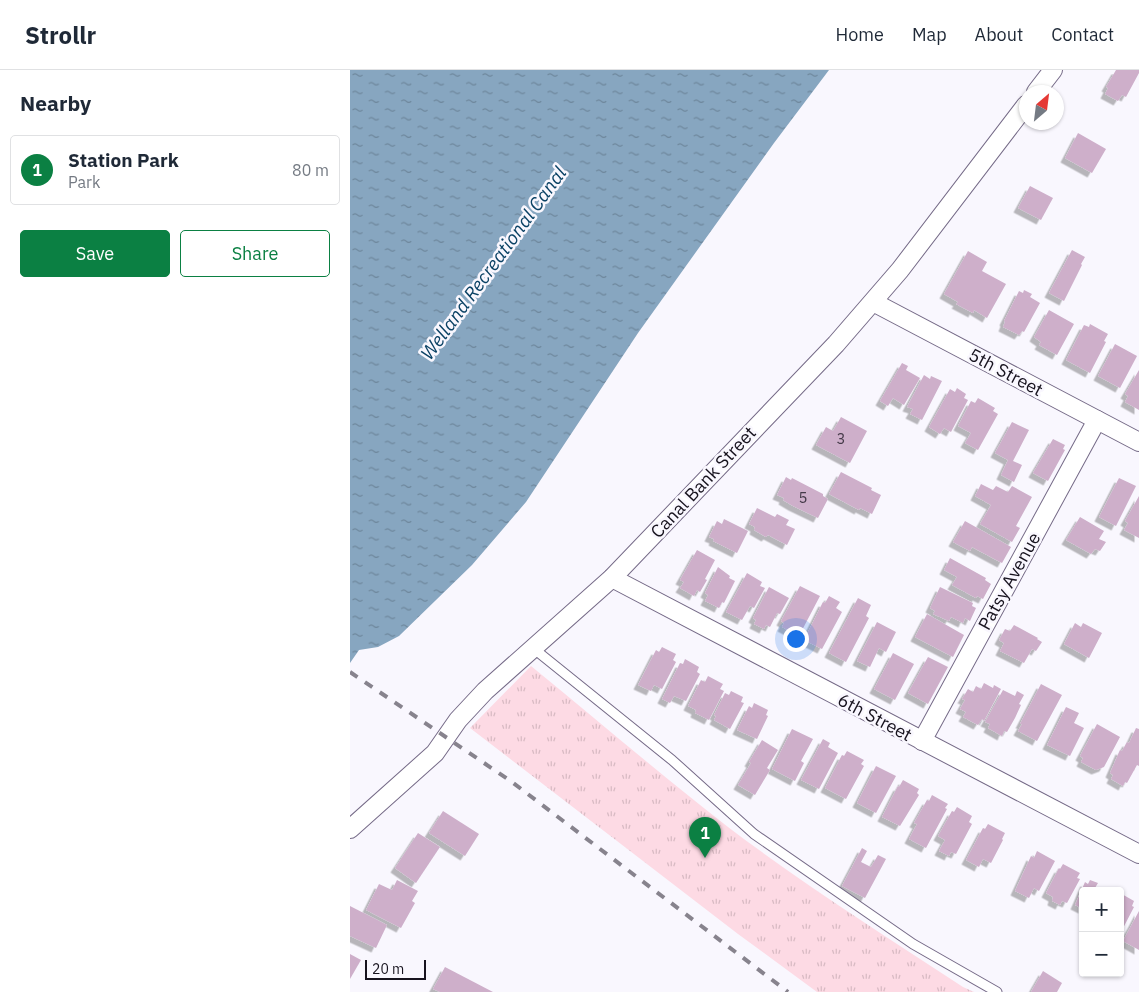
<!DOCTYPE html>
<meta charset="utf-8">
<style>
:root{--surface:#fff;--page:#f2f2f3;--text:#1f2937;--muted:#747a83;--line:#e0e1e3;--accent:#0b8043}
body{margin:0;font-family:"IBM Plex Sans",sans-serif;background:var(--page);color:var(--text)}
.controls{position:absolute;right:15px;bottom:15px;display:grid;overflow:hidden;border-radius:5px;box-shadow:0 1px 4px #0004}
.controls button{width:45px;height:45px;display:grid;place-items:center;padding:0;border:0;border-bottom:1px solid var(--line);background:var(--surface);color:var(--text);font:25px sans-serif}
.compass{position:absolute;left:669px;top:15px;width:45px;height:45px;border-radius:50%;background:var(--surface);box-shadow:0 1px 4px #0004;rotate:28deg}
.scale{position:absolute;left:15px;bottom:12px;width:61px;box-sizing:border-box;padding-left:5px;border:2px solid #17131e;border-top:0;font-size:14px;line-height:18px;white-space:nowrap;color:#17131e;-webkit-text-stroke:4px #f9f7fe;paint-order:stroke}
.you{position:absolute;left:445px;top:568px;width:18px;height:18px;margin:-12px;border:4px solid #fff;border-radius:50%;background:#1a73e8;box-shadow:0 0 0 8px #1a73e833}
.badge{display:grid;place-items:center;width:32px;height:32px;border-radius:50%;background:var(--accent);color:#fff;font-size:16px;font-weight:700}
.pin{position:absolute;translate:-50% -41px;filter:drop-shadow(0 1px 2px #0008)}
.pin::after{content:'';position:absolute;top:26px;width:18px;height:15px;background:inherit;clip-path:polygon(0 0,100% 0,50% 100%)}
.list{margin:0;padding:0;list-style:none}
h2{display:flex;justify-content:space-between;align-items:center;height:65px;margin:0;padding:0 20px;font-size:21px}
h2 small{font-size:16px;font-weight:400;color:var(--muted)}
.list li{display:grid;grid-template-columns:32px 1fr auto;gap:15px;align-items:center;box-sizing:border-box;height:70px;margin:0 10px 10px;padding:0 10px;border:1px solid var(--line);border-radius:5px}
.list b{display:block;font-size:19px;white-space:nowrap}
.list p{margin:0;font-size:16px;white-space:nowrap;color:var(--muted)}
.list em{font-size:16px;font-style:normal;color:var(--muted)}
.actions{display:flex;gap:10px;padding:15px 20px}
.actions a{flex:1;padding:11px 0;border:1px solid var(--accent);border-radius:5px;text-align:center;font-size:18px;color:var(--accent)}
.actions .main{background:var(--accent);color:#fff}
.map{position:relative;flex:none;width:789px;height:922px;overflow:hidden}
header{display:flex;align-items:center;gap:30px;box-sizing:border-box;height:70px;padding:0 25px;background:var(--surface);border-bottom:1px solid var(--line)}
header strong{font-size:24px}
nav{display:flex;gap:28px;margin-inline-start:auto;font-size:18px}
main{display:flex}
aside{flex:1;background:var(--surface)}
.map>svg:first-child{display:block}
.park{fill:url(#park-tufts)}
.water{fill:url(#water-ripples)}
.building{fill:#ceafca;filter:url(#shadow)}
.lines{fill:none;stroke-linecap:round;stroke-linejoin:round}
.service-casing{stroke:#756a87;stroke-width:11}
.minor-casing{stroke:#756a87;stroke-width:20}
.service{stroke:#fff;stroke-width:9}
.minor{stroke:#fff;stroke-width:18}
.rail{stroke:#87838d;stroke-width:4;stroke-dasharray:9 9;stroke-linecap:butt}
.labels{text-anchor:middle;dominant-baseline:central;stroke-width:5;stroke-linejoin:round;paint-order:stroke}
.number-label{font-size:15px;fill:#453a49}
.street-label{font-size:18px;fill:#17131e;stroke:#f9f7fe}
.water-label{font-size:19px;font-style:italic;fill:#0b4265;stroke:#f9f7fe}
</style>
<header>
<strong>Strollr</strong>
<nav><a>Home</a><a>Map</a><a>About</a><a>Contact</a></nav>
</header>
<main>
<aside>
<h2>Nearby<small></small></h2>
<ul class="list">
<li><span class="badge">1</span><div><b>Station Park</b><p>Park</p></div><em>80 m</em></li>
</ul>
<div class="actions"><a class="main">Save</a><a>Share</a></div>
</aside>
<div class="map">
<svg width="789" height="922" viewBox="0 0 789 922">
<defs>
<pattern id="park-tufts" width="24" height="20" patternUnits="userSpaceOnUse" patternTransform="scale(1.25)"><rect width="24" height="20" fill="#fddae4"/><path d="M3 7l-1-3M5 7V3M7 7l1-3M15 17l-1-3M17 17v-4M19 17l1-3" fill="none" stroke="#d8bac3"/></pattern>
<pattern id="water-ripples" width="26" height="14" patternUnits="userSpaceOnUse" patternTransform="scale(1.25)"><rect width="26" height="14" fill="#87a6c0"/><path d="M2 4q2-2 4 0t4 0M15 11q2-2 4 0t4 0" fill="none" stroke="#6d869b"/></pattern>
<filter id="shadow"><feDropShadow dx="-4.5" dy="4.5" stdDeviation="0" flood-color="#0004"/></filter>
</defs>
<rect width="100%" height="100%" fill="#f9f7fe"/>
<!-- park -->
<path class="park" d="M 181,596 C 246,649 311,705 378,757 C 453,814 534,865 613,917 L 624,922 L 467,922 L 388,864 L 120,658 Z"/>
<!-- water -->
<polygon class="water" points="0,0 479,0 424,73 288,263 176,432 122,495 49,566 28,577 9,580 0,593"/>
<!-- building -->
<g class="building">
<polygon points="766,0 789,0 789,3 776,27 772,25 768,31 755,24 758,18 756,17"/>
<polygon points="728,63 756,79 742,103 715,88"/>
<polygon points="680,116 703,128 691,150 668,138"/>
<polygon points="722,180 735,187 731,194 732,195 714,231 699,223"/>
<polygon points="618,181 637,192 632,201 656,214 637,248 624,240 623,243 606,234 608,232 594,224"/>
<polygon points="674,220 682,224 680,227 690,233 674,262 672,261 669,265 653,257 655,252 654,251 669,221 673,223"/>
<polygon points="699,240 724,254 707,285 689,275 691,272 684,267"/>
<polygon points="740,254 758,264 754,271 756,272 740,303 716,290 734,255 739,257"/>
<polygon points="765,274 787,286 770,318 748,306"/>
<polygon points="552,293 558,296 556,300 570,308 554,335 543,328 538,336 530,331"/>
<polygon points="789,300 789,340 775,332 778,326 775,324"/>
<polygon points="574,305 580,309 581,306 592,311 572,350 560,344 563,339 557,337"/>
<polygon points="607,318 616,324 614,328 618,330 601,362 594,358 590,364 579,357 600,319 605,322"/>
<polygon points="628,328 645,338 643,341 648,344 628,380 615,373 621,363 608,356 621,331 625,333"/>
<polygon points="491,347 517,361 500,393 466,375 476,357 483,361"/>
<polygon points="662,352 679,360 663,391 672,395 664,412 651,405 658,390 645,383"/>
<polygon points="703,369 715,375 713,379 715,380 698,411 683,403"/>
<polygon points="491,402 522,418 521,420 531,425 522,444 510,438 509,440 479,424"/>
<polygon points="436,407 441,410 442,408 473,424 473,426 478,429 468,448 443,436 433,430 434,428 427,425"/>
<polygon points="769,408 786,416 766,456 749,447"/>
<polygon points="631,414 643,420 646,416 658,422 662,416 682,427 666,456 670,458 662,472 630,454 641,435 625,426"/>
<polygon points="789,426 789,468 774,460 778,453 775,451"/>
<polygon points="407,438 425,447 427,444 439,450 436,455 445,459 437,475 418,465 416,467 404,460 405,457 399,454"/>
<polygon points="730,447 754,461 749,469 756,472 750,481 745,479 741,484 716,470"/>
<polygon points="374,449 398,461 387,483 363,471 364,469 359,467 367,451 372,454"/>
<polygon points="615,451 661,477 652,493 622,477 620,481 603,472"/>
<polygon points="347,480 365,490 355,509 357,510 350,522 347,520 344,526 330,518 334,512 330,510"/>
<polygon points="600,488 636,508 635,510 641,514 633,529 627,526 626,528 602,515 607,507 594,500"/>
<polygon points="368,497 380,506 379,508 385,511 374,533 372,532 369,538 355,531 358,525 355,523"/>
<polygon points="397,503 412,512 410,516 415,518 404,538 400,536 392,550 376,542"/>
<polygon points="450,516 470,526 449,566 432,557 434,553 431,551"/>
<polygon points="419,517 439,528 430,544 427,543 420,557 416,555 414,559 404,554 406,550 403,548"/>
<polygon points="590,517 623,533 622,536 626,538 620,551 615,548 613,553 601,547 599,551 583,544 585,541 580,538"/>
<polygon points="479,526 490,532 486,538 492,542 472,579 454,570 473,532 475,533"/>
<polygon points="508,528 521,535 516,546 519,548 496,592 479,583"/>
<polygon points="577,544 614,565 603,587 565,567"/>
<polygon points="527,552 546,562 536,582 529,578 520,597 507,591"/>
<polygon points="725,553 731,557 733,553 752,563 739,588 714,574"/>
<polygon points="664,555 688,568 687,569 692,572 686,581 682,579 674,593 650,581 654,573 649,570 655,559 660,561"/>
<polygon points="312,577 326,584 323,590 326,592 312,619 304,615 301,621 288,615 306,580 309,582"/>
<polygon points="543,583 564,594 545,630 524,619"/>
<polygon points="578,587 598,597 578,634 558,623"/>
<polygon points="335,589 349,597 347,602 350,604 336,631 324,626 320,633 312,629 330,593 333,594"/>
<polygon points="358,606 373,614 370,619 374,621 359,650 345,643 346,640 338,636 351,610 355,612"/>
<polygon points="634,613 643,618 644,615 651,619 634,651 632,649 628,655 613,647 616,642 610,639 615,630 612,629 618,619 623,622 626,616 631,619"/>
<polygon points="691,614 712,625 687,671 668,661 672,654 670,654"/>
<polygon points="653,620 665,626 667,621 674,625 669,634 671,635 665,648 657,662 654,661 652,666 638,658 640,654 635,652"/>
<polygon points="381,621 393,627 391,632 394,633 380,659 364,650 366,646 364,645 375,623 379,625"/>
<polygon points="404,633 418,640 416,645 418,646 407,669 387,660 399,636 402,638"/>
<polygon points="716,637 729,643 724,653 734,658 720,686 697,675"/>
<polygon points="747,654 770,667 754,697 746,700 731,692 733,688 730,686"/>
<polygon points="786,658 789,659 789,696 787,695 777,713 775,712 773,716 761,709 763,705 760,703 770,680 772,681 777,672 779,673"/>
<polygon points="442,659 463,669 451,691 454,693 445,711 422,699"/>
<polygon points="473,669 480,673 478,677 488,683 469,719 451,710"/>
<polygon points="412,670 428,680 417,698 420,700 405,725 388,715 401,693 399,692"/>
<polygon points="497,681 514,690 511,694 514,696 496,729 475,718 492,685 494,686"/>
<polygon points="526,696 546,706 526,743 507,733"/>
<polygon points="553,710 569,719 567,723 569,725 550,756 532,747 548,716 549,717"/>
<polygon points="582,725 598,734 595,738 597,739 576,778 559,769 567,754 564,753 577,730 579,731"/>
<polygon points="607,737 622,746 619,752 622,754 606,784 601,782 599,786 589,781 595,770 588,766 602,741 604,742"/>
<polygon points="93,741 129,764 115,786 79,763"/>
<polygon points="638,754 655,763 652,769 653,770 641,793 633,789 629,797 616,790 633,758 635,759"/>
<polygon points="68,763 90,777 66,813 45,798"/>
<polygon points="512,778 517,781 511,792 521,797 528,785 536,789 515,828 492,816"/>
<polygon points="687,781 705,791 689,821 684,818 679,828 665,821 681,786 684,788"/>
<polygon points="713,794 730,803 727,808 730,809 717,833 712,831 710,835 702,831 703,827 696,823 709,798 710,799"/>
<polygon points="47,810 68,821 62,831 65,833 51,858 16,840 29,814 42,820"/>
<polygon points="740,810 748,813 745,818 750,821 733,821 733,839 725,835 735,812 738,814"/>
<polygon points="770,823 784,831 782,836 784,837 770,864"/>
<polygon points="0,836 37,855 26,878 0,866"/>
<polygon points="789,841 789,880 773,871"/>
<polygon points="0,884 11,890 0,909"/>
<polygon points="95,897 143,922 90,922 83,919"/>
<polygon points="693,901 712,913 707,922 681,922"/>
</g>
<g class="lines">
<defs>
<polyline id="service" points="183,578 322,690 404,764 563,874 647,922"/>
<g id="minor">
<polyline points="686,22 703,0"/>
<polyline points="523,232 789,372"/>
<polyline points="262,508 789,784"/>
<polyline points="572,671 747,350"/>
<polyline points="0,759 85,683 108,650 135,621 262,508 486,274 550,200 676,35"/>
</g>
</defs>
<!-- service casing -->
<use href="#service" class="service-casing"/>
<!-- minor casing -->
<use href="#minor" class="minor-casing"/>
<!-- service -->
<use href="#service" class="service"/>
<!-- minor -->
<use href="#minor" class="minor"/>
<!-- rail -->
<polyline class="rail" points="0,602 162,712 438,922"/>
</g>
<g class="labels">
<!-- number labels -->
<g class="number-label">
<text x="491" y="368">3</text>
<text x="453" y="427">5</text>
</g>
<!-- street labels -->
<g class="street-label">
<text transform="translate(656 302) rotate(28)">5th Street</text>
<text transform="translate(353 412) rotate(-47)">Canal Bank Street</text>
<text transform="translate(659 511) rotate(-61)">Patsy Avenue</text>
<text transform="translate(525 647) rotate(28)">6th Street</text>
</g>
<!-- water labels -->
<g class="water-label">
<text transform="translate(143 193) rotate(-54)">Welland Recreational Canal</text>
</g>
</g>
</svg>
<div class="controls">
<button>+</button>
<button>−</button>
</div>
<svg class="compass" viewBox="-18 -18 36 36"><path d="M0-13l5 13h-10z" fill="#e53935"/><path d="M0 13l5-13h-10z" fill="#747a83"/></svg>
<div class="scale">20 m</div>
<div class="you"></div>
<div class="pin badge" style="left:355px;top:788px">1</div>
</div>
</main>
